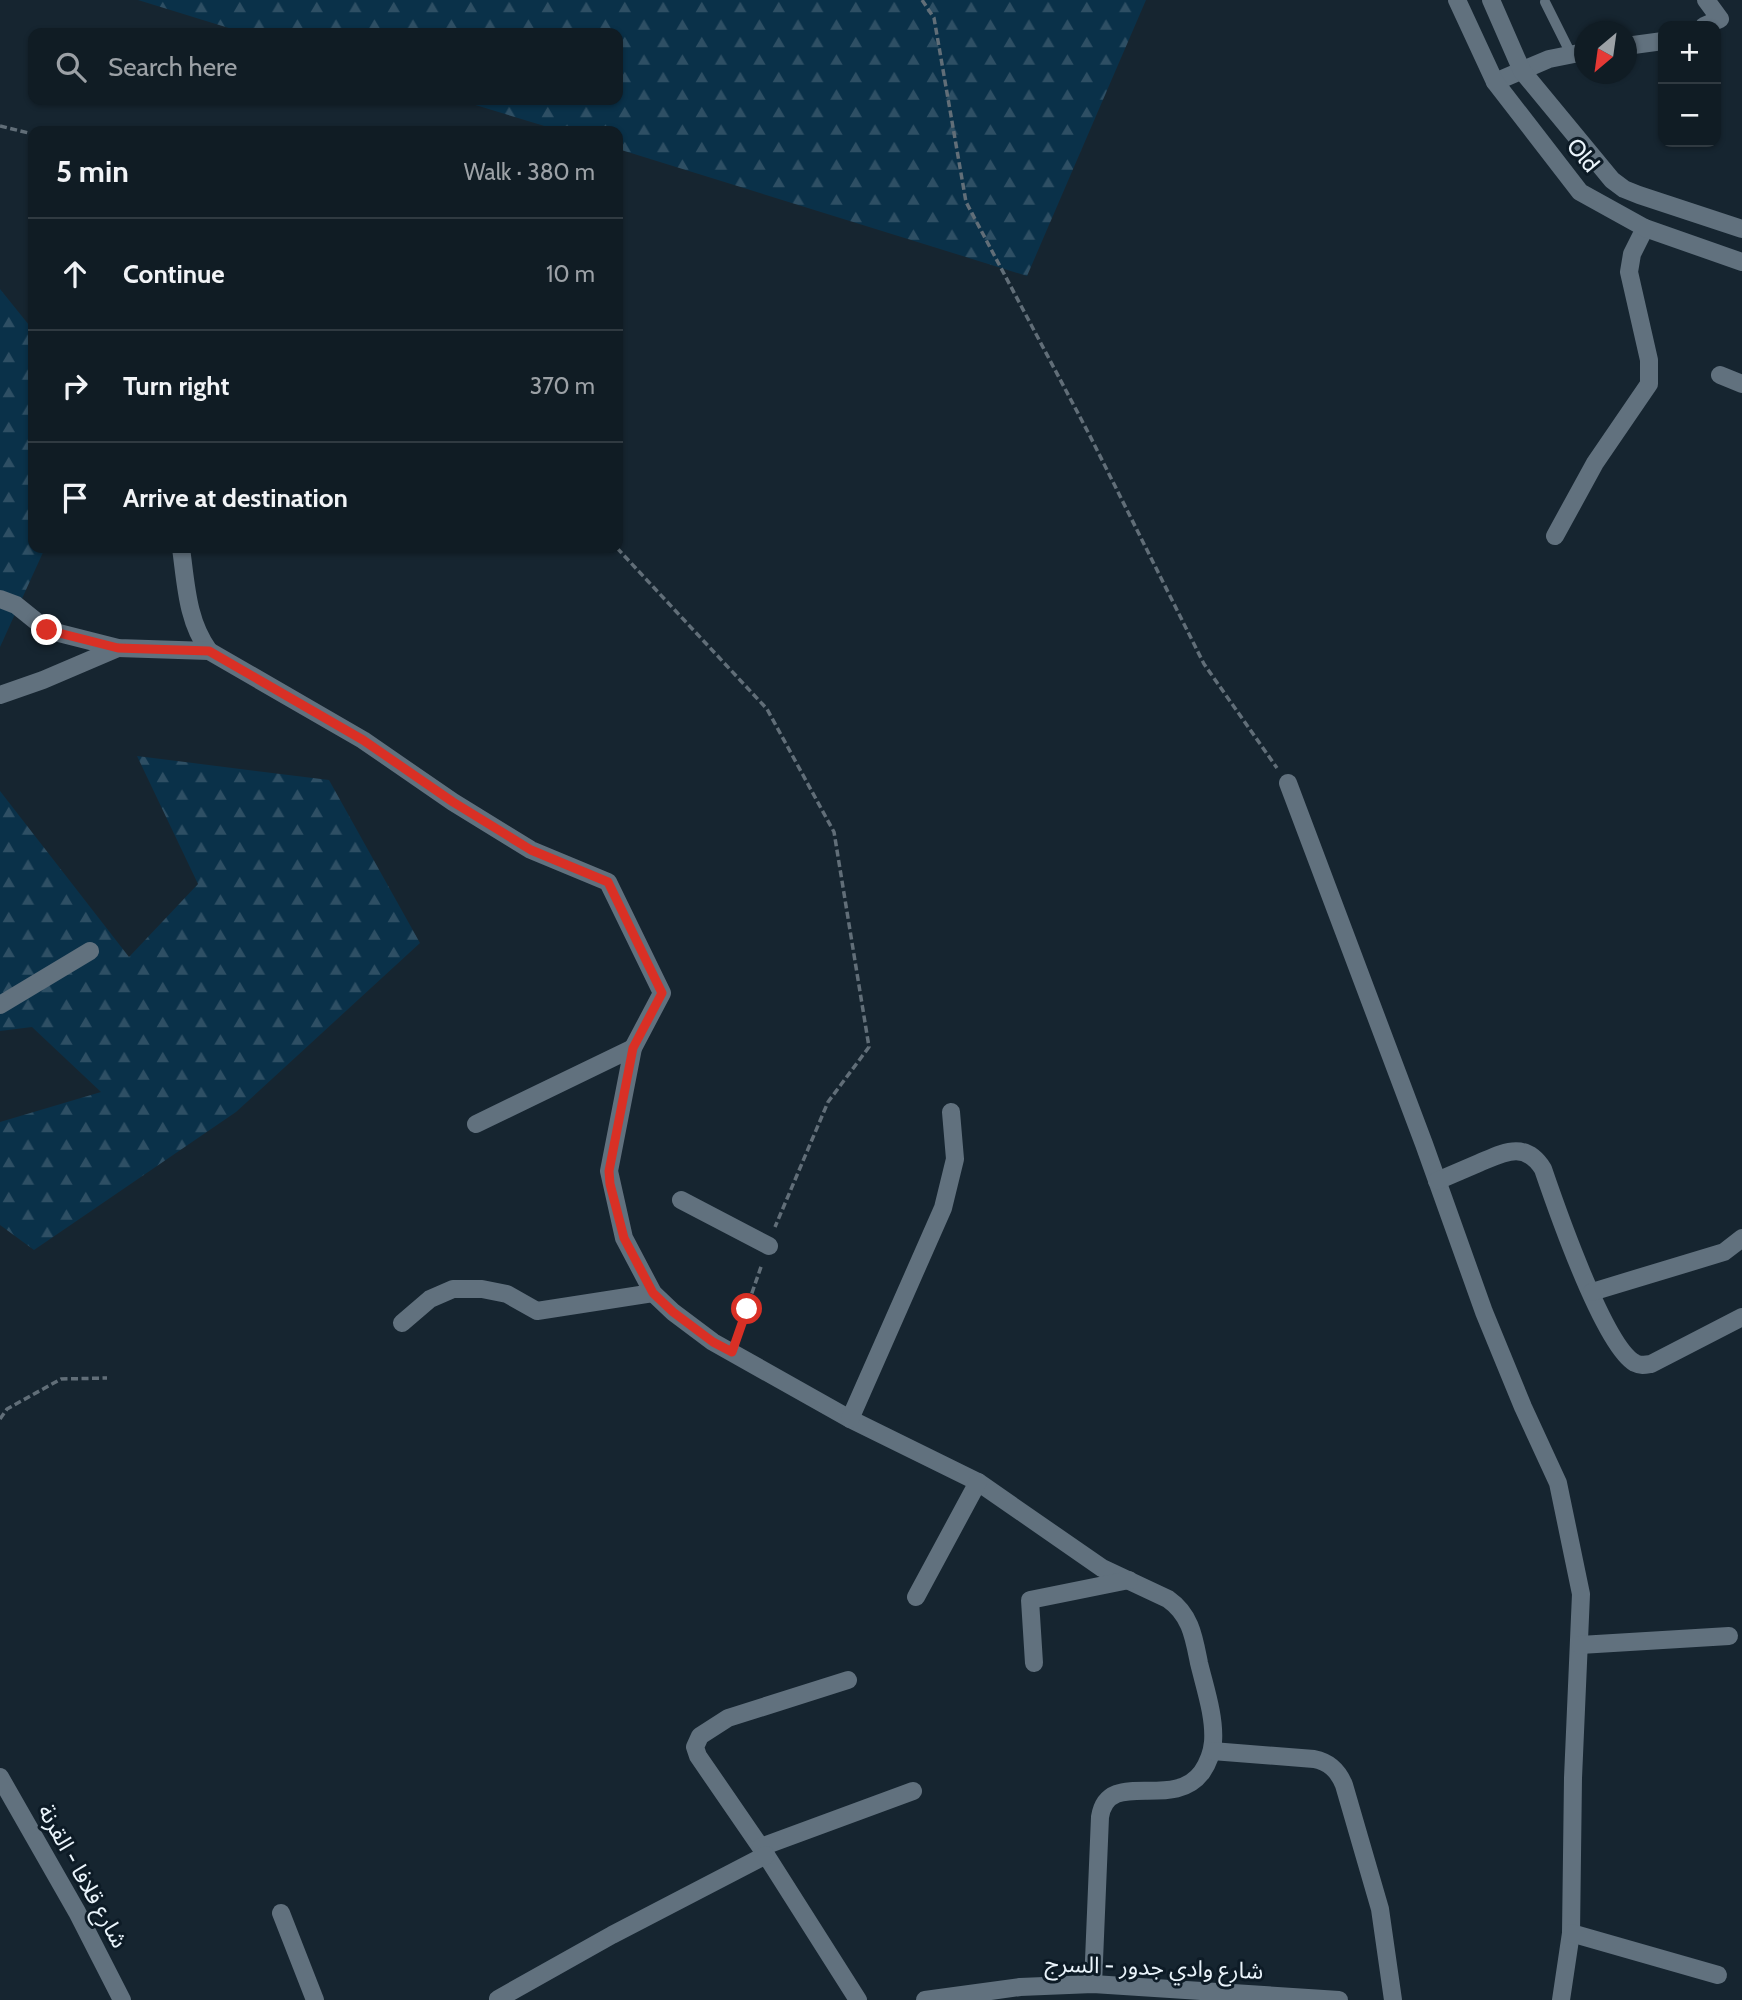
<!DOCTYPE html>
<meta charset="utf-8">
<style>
:root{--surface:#101c24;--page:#1e2931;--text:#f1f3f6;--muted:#9ca1a6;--line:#303a41}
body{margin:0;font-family:Cabin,"Noto Sans Arabic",sans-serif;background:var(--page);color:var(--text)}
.controls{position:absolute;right:21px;top:21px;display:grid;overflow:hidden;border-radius:14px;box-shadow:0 2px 5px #0004}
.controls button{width:63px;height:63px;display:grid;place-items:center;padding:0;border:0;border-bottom:2px solid var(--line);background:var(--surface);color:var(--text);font:35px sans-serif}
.compass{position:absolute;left:1574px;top:21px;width:63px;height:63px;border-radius:50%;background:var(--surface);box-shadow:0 2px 5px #0004;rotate:209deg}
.stop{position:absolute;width:21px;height:21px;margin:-16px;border:5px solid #d93025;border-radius:50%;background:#fff}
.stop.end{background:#d93025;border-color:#fff;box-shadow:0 2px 7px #0008}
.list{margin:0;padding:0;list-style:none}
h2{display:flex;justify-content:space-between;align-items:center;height:91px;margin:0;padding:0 28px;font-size:30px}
h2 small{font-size:23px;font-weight:400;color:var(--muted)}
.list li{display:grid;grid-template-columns:46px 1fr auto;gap:21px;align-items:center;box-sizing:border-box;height:112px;padding:0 28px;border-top:2px solid var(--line)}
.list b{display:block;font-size:26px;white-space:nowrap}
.list em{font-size:23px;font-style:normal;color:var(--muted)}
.icon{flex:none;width:38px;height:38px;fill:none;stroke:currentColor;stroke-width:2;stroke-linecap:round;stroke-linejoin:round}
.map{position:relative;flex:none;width:1742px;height:2000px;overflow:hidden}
.search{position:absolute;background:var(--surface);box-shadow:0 2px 5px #0004;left:28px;top:28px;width:595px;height:77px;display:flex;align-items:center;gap:18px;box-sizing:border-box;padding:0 24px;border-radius:14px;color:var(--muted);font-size:26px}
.panel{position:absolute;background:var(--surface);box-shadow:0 2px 5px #0004;left:28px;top:126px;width:595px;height:427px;border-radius:14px}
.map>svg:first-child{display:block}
.forest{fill:url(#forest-firs)}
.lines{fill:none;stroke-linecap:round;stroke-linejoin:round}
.path{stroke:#616e78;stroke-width:3.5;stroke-dasharray:7 3.5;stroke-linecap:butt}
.service{stroke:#61717e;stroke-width:10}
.minor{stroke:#61717e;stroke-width:18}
.tertiary{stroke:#61717e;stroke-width:18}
.secondary{stroke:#61717e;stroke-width:18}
.route{stroke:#d93025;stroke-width:9}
.labels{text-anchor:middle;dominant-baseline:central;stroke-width:6;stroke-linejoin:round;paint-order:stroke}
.street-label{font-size:23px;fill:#eaf4fb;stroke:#0d1b26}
</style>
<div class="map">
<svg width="1742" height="2000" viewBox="0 0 1742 2000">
<defs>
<pattern id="forest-firs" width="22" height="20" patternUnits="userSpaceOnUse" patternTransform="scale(1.75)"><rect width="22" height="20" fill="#0a3149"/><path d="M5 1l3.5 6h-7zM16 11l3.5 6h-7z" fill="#2e4f64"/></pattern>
</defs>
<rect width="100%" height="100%" fill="#162530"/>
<!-- forest -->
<g class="forest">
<polygon points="138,0 1146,0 1027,276 618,149 618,131 561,131 459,100 618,100 618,33 245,33"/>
<polygon points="0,289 33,330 33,548 45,548 0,647"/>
<polygon points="137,756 329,780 420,943 236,1112 34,1250 0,1225 0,1122 101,1092 32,1027 0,1031 0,791 129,957 198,884"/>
</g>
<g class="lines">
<!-- path -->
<g class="path">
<polyline points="922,0 934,18 966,202 1089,434 1204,664 1277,768"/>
<polyline points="0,126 33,134"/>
<polyline points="617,548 767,709 834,832 869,1047 828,1102 775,1227"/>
<polyline points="738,1333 762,1264"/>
<polyline points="0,1419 7,1409 61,1379 107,1378"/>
</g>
<!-- service -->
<polyline class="service" points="1545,2 1571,54"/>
<!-- minor -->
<g class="minor">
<polyline points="1704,26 1720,19 1706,0"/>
<polyline points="1626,46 1663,41"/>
<polyline points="1495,82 1549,59 1584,52"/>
<polyline points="1720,375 1742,384"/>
<polyline points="1555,536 1595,463 1649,384 1649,360 1629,272 1632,254 1645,228"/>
<path d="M 181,548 C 186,584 187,621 209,651"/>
<path d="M 0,599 L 16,605 L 47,630 L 118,648 L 209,651 L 363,740 L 453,802 L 531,850 L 608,882 L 662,993 L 633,1048 L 609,1171 L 624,1238 L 653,1293 L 673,1312 L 713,1342 L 850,1419 L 978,1482 L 1102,1568 L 1168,1599 C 1191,1615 1194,1638 1199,1663 C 1205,1688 1215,1717 1213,1742 C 1212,1753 1208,1763 1202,1772 C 1173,1812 1108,1767 1100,1817 L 1093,1984"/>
<polyline points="0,695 43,680 118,648"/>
<polyline points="1288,783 1424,1144 1484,1312 1523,1407 1558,1483 1581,1594 1573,1778 1571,1933 1561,2000"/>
<polyline points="0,1005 90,951"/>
<polyline points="476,1124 633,1048"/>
<path d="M 1437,1181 C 1451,1175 1465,1169 1479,1163 C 1503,1153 1525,1140 1543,1169 C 1556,1207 1604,1346 1635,1363 C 1641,1366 1645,1365 1651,1364 L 1742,1317"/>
<polyline points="681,1200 769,1246"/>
<polyline points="1592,1292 1724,1252 1742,1238"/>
<polyline points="402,1323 430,1299 453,1289 482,1289 507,1294 537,1311 653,1293"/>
<polyline points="850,1419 943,1208 955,1159 951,1112"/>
<polyline points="916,1597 978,1482"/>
<polyline points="1580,1645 1729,1636"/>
<polyline points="1034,1663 1030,1600 1129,1580"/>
<polyline points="848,1680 728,1718 700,1736 695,1747 698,1756 766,1855 858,2000"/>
<path d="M 1212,1751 L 1314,1759 C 1329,1762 1338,1770 1344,1785 L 1380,1909 L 1393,2000"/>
<polyline points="0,1777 77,1912 122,2000"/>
<polyline points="761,1847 913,1791"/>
<polyline points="281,1913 315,2000"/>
<polyline points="1571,1933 1718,1975"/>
<polyline points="498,1999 612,1935 766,1855"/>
</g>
<!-- tertiary -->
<polyline class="tertiary" points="925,2000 1020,1987 1093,1984 1339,2000"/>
<!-- secondary -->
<g class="secondary">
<polyline points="1457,0 1495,82 1580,192 1645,228 1742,262"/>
<polyline points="1491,0 1522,71 1612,180 1624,189 1639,195 1742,229"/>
</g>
</g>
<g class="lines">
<!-- route -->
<polyline class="route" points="47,630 118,648 209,651 363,740 453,802 531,850 608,882 662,993 633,1048 609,1171 610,1184 624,1238 653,1293 673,1312 713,1342 732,1352 747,1309"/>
</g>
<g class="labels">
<!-- street labels -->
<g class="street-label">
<text transform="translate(1583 155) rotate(50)">Old</text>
<text transform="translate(83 1876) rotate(61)">شارع قلافا - القرنة</text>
<text transform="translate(1154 1967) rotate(2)">شارع وادي جدور - السرج</text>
</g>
</g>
</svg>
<div class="controls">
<button>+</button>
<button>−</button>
</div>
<svg class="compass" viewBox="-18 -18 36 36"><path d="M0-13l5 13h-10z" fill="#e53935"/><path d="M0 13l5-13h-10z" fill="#9ca1a6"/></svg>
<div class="stop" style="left:747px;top:1309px"></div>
<div class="stop end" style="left:47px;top:630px"></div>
<div class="search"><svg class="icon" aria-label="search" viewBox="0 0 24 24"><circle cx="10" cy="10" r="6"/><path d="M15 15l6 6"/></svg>Search here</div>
<section class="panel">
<h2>5 min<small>Walk · 380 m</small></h2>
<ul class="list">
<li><svg class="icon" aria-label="ahead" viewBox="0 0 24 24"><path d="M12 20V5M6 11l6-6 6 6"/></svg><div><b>Continue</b></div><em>10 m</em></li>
<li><svg class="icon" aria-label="right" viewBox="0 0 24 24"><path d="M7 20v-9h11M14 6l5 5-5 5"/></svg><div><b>Turn right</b></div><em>370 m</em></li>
<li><svg class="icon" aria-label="arrive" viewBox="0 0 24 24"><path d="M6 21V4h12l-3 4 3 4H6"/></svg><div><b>Arrive at destination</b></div></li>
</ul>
</section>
</div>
